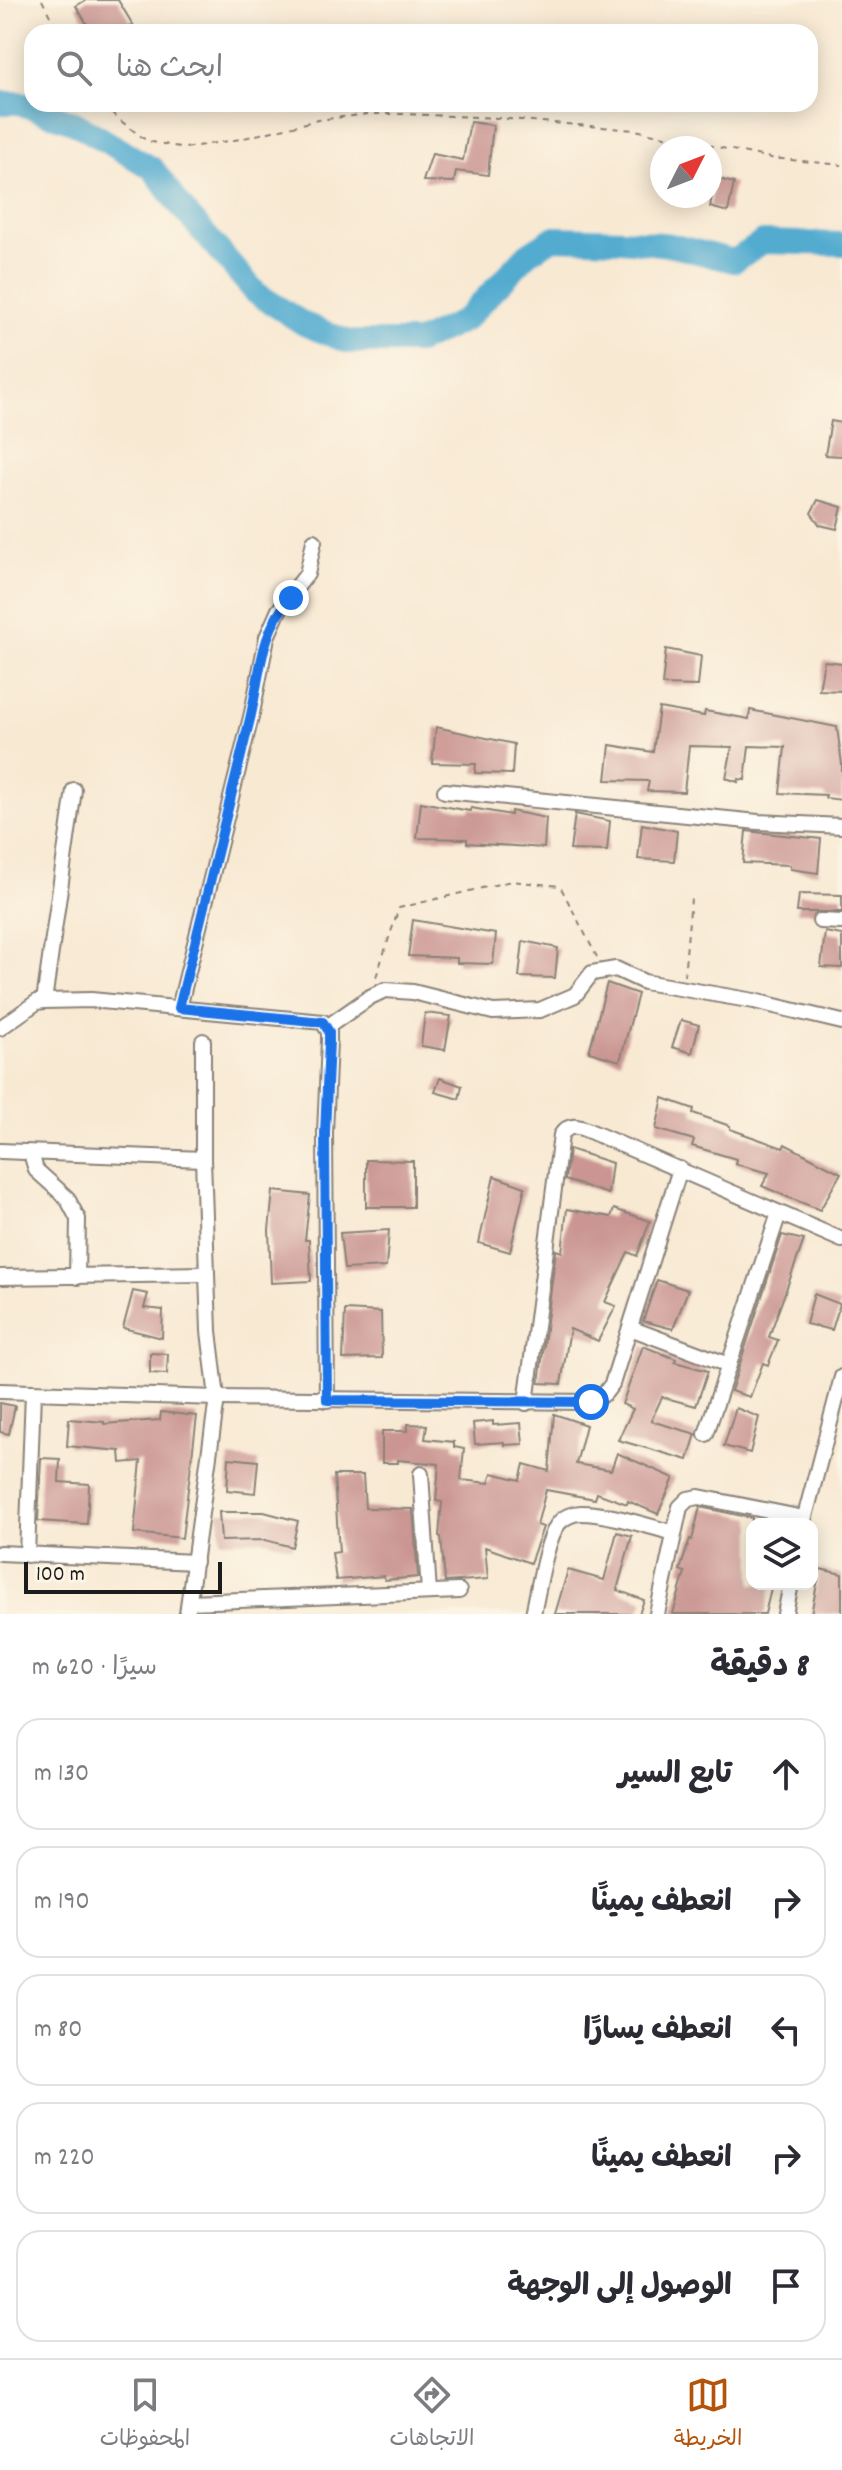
<!DOCTYPE html>
<html lang="ar">
<meta charset="utf-8">
<style>
:root{--surface:#fff;--page:#f7f7f7;--text:#2b2b33;--muted:#7c7c81;--line:#e1e1e2;--accent:#b45309}
body{margin:0;font-family:Dekko,"Playpen Sans Arabic",sans-serif;background:var(--page);color:var(--text);direction:rtl}
.controls{position:absolute;right:24px;bottom:24px;display:grid;overflow:hidden;border-radius:16px;box-shadow:0 4px 20px #0003}
.controls button{width:72px;height:72px;display:grid;place-items:center;padding:0;border:0;border-bottom:2px solid var(--line);background:var(--surface);color:var(--text);font:40px sans-serif}
.compass{position:absolute;left:650px;top:136px;width:72px;height:72px;border-radius:50%;background:var(--surface);box-shadow:0 4px 20px #0003;rotate:48deg}
.scale{position:absolute;left:24px;bottom:20px;width:198px;box-sizing:border-box;padding-left:8px;border:4px solid #1c1c1c;border-top:0;font-size:22px;line-height:28px;white-space:nowrap;color:#1c1c1c;-webkit-text-stroke:6px #fcf5e5;paint-order:stroke}
.stop{position:absolute;width:24px;height:24px;margin:-18px;border:6px solid #1a73e8;border-radius:50%;background:#fff}
.stop.end{background:#1a73e8;border-color:#fff;box-shadow:0 2px 8px #0008}
.list{margin:0;padding:0;list-style:none}
h2{display:flex;justify-content:space-between;align-items:center;height:104px;margin:0;padding:0 32px;font-size:34px}
h2 small{font-size:26px;font-weight:400;color:var(--muted)}
.list li{display:grid;grid-template-columns:52px 1fr auto;gap:24px;align-items:center;box-sizing:border-box;height:112px;margin:0 16px 16px;padding:0 16px;border:2px solid var(--line);border-radius:24px}
.list b{display:block;font-size:30px;white-space:nowrap}
.list em{font-size:26px;font-style:normal;color:var(--muted)}
.icon{flex:none;width:44px;height:44px;fill:none;stroke:currentColor;stroke-width:2;stroke-linecap:round;stroke-linejoin:round}
.map{position:relative;flex:none;width:842px;height:1614px;overflow:hidden;direction:ltr}
.search{position:absolute;background:var(--surface);box-shadow:0 4px 20px #0003;left:24px;right:24px;top:24px;height:88px;display:flex;align-items:center;gap:20px;box-sizing:border-box;padding:0 28px;border-radius:24px;color:var(--muted);font-size:30px}
.sheet{height:744px;background:var(--surface)}
nav{display:flex;justify-content:space-around;align-items:center;box-sizing:border-box;height:112px;border-top:2px solid var(--line);background:var(--surface);font-size:22px;color:var(--muted)}
nav a{display:grid;justify-items:center;gap:4px}
nav .on{color:var(--accent)}
.map>svg:first-child{display:block}
.lines{fill:none;stroke-linecap:round;stroke-linejoin:round}
.river{stroke:#52acd0;stroke-width:24}
.building{fill:#ca9592}
.minor-casing{stroke:#8a8278;stroke-width:18}
.path{stroke:#8a8278;stroke-width:2;stroke-dasharray:6 6;stroke-linecap:butt}
.minor{stroke:#fff;stroke-width:14}
.route{stroke:#1a73e8;stroke-width:10}
</style>
<div class="map">
<svg width="842" height="1614" viewBox="0 0 842 1614">
<rect width="100%" height="100%" fill="#fcf5e5"/>
<filter id="ink" filterUnits="userSpaceOnUse"><feTurbulence type="fractalNoise" baseFrequency=".0125" numOctaves="2"/><feDisplacementMap in="SourceGraphic" scale="16" xChannelSelector="R" yChannelSelector="G"/><feConvolveMatrix kernelMatrix="1 2 1 2 8 2 1 2 1" color-interpolation-filters="sRGB"/></filter>
<filter id="wash" filterUnits="userSpaceOnUse"><feTurbulence type="fractalNoise" baseFrequency=".006" numOctaves="4" result="noise"/><feDisplacementMap in="SourceGraphic" scale="32" xChannelSelector="R" yChannelSelector="G"/><feGaussianBlur stdDeviation="1.8" result="paint"/><feColorMatrix in="noise" values="0 0 0 0 0 0 0 0 0 0 0 0 0 0 0 0 0 1.4 0 .05"/><feComposite in="paint" operator="in"/></filter>
<g filter="url(#wash)">
<rect width="100%" height="100%" fill="#f8e9d3"/>
<g class="lines">
<!-- river -->
<polyline class="river" points="0,103 19,103 75,123 153,169 182,208 256,293 304,324 349,342 419,342 465,320 528,254 553,238 622,240 670,245 734,261 763,242 842,244"/>
</g>
<g id="blocks">
<!-- building -->
<g class="building">
<polygon points="86,0 118,0 133,25 120,32 92,32 76,6"/>
<polygon points="470,122 493,125 488,175 456,171 454,182 423,181 432,154 463,160"/>
<polygon points="715,178 734,183 728,212 710,207"/>
<polygon points="831,421 842,423 842,456 825,455"/>
<polygon points="818,500 842,507 837,529 820,525 811,513"/>
<polygon points="666,649 701,656 698,686 662,685"/>
<polygon points="824,661 842,663 842,691 819,690"/>
<polygon points="659,708 704,716 705,711 749,719 750,710 837,727 842,764 842,800 825,798 826,795 780,793 785,747 749,746 745,780 738,779 738,782 726,778 732,747 689,746 684,792 647,791 649,781 606,780 610,745 653,752"/>
<polygon points="436,727 514,744 512,774 475,773 476,764 432,763"/>
<polygon points="421,802 470,811 471,808 511,815 511,811 546,818 544,848 467,843 467,839 417,838"/>
<polygon points="575,814 610,821 607,851 570,850"/>
<polygon points="642,824 677,831 674,861 638,859"/>
<polygon points="746,831 821,839 818,873 790,869 790,865 743,863"/>
<polygon points="799,894 842,895 842,912 797,912"/>
<polygon points="413,920 496,934 493,964 457,963 457,958 408,956"/>
<polygon points="825,932 842,935 842,968 821,967"/>
<polygon points="523,941 558,948 555,978 519,977"/>
<polygon points="607,983 638,994 620,1061 589,1052"/>
<polygon points="425,1013 451,1016 445,1050 421,1046"/>
<polygon points="681,1020 699,1025 692,1053 672,1047"/>
<polygon points="440,1078 462,1086 459,1099 435,1092"/>
<polygon points="663,1098 694,1109 693,1113 730,1126 730,1129 783,1148 785,1144 841,1173 820,1210 785,1196 762,1186 769,1173 735,1164 736,1159 692,1146 694,1140 656,1129"/>
<polygon points="569,1149 612,1163 608,1194 565,1180"/>
<polygon points="366,1160 413,1161 413,1207 366,1207"/>
<polygon points="494,1176 525,1187 510,1252 479,1243"/>
<polygon points="273,1191 310,1195 305,1240 309,1240 311,1281 271,1283 269,1230"/>
<polygon points="567,1209 611,1217 614,1209 650,1221 637,1256 628,1252 605,1302 616,1306 598,1341 570,1329 561,1384 539,1383 556,1250 562,1252"/>
<polygon points="389,1230 386,1267 344,1269 340,1233"/>
<polygon points="782,1235 804,1240 769,1337 778,1340 768,1365 763,1363 750,1397 731,1391"/>
<polygon points="657,1280 688,1290 673,1329 643,1321"/>
<polygon points="133,1291 148,1294 144,1308 163,1310 162,1338 123,1328"/>
<polygon points="814,1294 840,1304 832,1330 806,1324"/>
<polygon points="345,1310 381,1312 382,1358 343,1359"/>
<polygon points="643,1346 676,1359 675,1362 708,1371 696,1406 662,1397 651,1421 696,1434 688,1460 618,1440 633,1409 622,1404"/>
<polygon points="150,1353 168,1354 167,1374 150,1373"/>
<polygon points="0,1403 15,1406 9,1434 0,1432"/>
<polygon points="736,1408 759,1417 750,1453 724,1446"/>
<polygon points="161,1412 197,1416 182,1538 134,1533 141,1461 121,1463 120,1451 67,1446 69,1419 104,1422 104,1424 160,1420"/>
<polygon points="554,1414 586,1425 576,1464 611,1470 617,1453 674,1478 658,1514 628,1501 627,1504 597,1493 595,1499 546,1490 537,1525 543,1527 530,1563 485,1547 488,1579 445,1582 441,1537 439,1536 442,1502 436,1501 439,1464 398,1460 398,1463 382,1463 382,1431 408,1431 408,1424 427,1425 425,1439 454,1442 454,1447 464,1449 461,1480 489,1483 492,1473 520,1480 524,1464 549,1471"/>
<polygon points="493,1421 493,1425 521,1423 523,1444 504,1445 504,1442 475,1444 473,1423"/>
<polygon points="41,1458 60,1459 59,1482 89,1484 87,1524 38,1521"/>
<polygon points="229,1458 258,1461 255,1493 227,1490"/>
<polygon points="334,1475 363,1475 365,1508 413,1509 418,1577 385,1580 384,1576 336,1580 332,1553 339,1552"/>
<polygon points="700,1507 752,1518 752,1584 772,1584 765,1614 673,1614 685,1572 680,1570 690,1539 692,1540"/>
<polygon points="219,1512 264,1512 298,1521 292,1547 265,1540 221,1541"/>
<polygon points="617,1532 632,1536 617,1590 644,1600 639,1614 555,1614 568,1570 604,1580"/>
<polygon points="820,1569 842,1574 842,1614 811,1614"/>
</g>
</g>
</g>
<g filter="url(#ink)">
<use href="#blocks" fill-opacity="0" stroke="#8a8278" stroke-width="2"/>
<g class="lines">
<defs>
<g id="minor">
<polyline points="445,791 758,822 842,826"/>
<polyline points="820,921 842,922"/>
<polyline points="44,1001 74,790"/>
<polyline points="179,1008 252,713 267,637 279,610 307,574 314,541"/>
<polyline points="327,1027 370,997 385,990 413,992 493,1012 540,1010 575,995 592,973 616,969 644,982 754,1001 842,1022"/>
<polyline points="0,1028 37,1002 44,1001 91,1000 323,1022 329,1032 329,1041 325,1133 327,1400"/>
<polyline points="0,1151 203,1159"/>
<polyline points="31,1153 36,1170 67,1198 78,1219 77,1277"/>
<polyline points="0,1277 207,1274"/>
<polyline points="630,1328 729,1365"/>
<polyline points="0,1391 217,1398 591,1402 605,1393 612,1384 680,1169"/>
<path d="M 526,1403 L 561,1135 C 570,1121 582,1128 594,1133 L 842,1240"/>
<polyline points="706,1434 779,1213"/>
<polyline points="421,1474 429,1592"/>
<polyline points="803,1524 842,1377"/>
<polyline points="0,1553 195,1562"/>
<polyline points="27,1555 33,1392"/>
<polyline points="189,1602 459,1591"/>
<polyline points="187,1614 217,1398 209,1331 207,1274 203,1159 203,1041"/>
<path d="M 533,1614 C 538,1593 546,1538 559,1523 C 564,1517 573,1513 581,1513 C 608,1513 647,1526 674,1533"/>
<polyline points="657,1614 680,1507 688,1499 699,1497 804,1518"/>
<polyline points="785,1614 791,1584"/>
</g>
</defs>
<!-- minor casing -->
<use href="#minor" class="minor-casing"/>
<!-- path -->
<g class="path">
<polyline points="42,0 58,32"/>
<polyline points="104,104 117,118 147,141 185,148 240,139 318,120 368,114 407,114 497,118 635,130 771,158 842,165"/>
<polyline points="684,976 691,899"/>
<polyline points="376,977 399,908 511,881 560,886 597,957"/>
</g>
<!-- minor -->
<use href="#minor" class="minor"/>
</g>
</g>
<g class="lines" filter="url(#ink)">
<!-- route -->
<path class="route" d="M 291,598 C 259,631 260,681 249,723 C 225,818 202,913 179,1008 L 323,1022 L 329,1032 L 329,1041 L 325,1133 L 327,1400 L 591,1402"/>
</g>
</svg>
<div class="controls">
<button><svg class="icon" aria-label="layers" viewBox="0 0 24 24"><path d="M12 4l9 5-9 5-9-5zM3 14l9 5 9-5"/></svg></button>
</div>
<svg class="compass" viewBox="-18 -18 36 36"><path d="M0-13l5 13h-10z" fill="#e53935"/><path d="M0 13l5-13h-10z" fill="#7c7c81"/></svg>
<div class="scale">100 m</div>
<div class="stop" style="left:591px;top:1402px"></div>
<div class="stop end" style="left:291px;top:598px"></div>
<div class="search"><svg class="icon" aria-label="search" viewBox="0 0 24 24"><circle cx="10" cy="10" r="6"/><path d="M15 15l6 6"/></svg>ابحث هنا</div>
</div>
<section class="sheet">
<h2>8 دقيقة<small>سيرًا · 620 m</small></h2>
<ul class="list">
<li><svg class="icon" aria-label="ahead" viewBox="0 0 24 24"><path d="M12 20V5M6 11l6-6 6 6"/></svg><div><b>تابع السير</b></div><em>130 m</em></li>
<li><svg class="icon" aria-label="right" viewBox="0 0 24 24"><path d="M7 20v-9h11M14 6l5 5-5 5"/></svg><div><b>انعطف يمينًا</b></div><em>190 m</em></li>
<li><svg class="icon" aria-label="left" viewBox="0 0 24 24"><path d="M17 20v-9H6M10 6l-5 5 5 5"/></svg><div><b>انعطف يسارًا</b></div><em>80 m</em></li>
<li><svg class="icon" aria-label="right" viewBox="0 0 24 24"><path d="M7 20v-9h11M14 6l5 5-5 5"/></svg><div><b>انعطف يمينًا</b></div><em>220 m</em></li>
<li><svg class="icon" aria-label="arrive" viewBox="0 0 24 24"><path d="M6 21V4h12l-3 4 3 4H6"/></svg><div><b>الوصول إلى الوجهة</b></div></li>
</ul>
</section>
<nav>
<a class="on"><svg class="icon" aria-label="map" viewBox="0 0 24 24"><path d="M3 6l6-2 6 2 6-2v14l-6 2-6-2-6 2zM9 4v14M15 6v14"/></svg>الخريطة</a>
<a><svg class="icon" aria-label="directions" viewBox="0 0 24 24"><path d="M12 3l9 9-9 9-9-9zM9 14v-3h6M13 9l2 2-2 2"/></svg>الاتجاهات</a>
<a><svg class="icon" aria-label="saved" viewBox="0 0 24 24"><path d="M7 4h10v16l-5-4-5 4z"/></svg>المحفوظات</a>
</nav>
